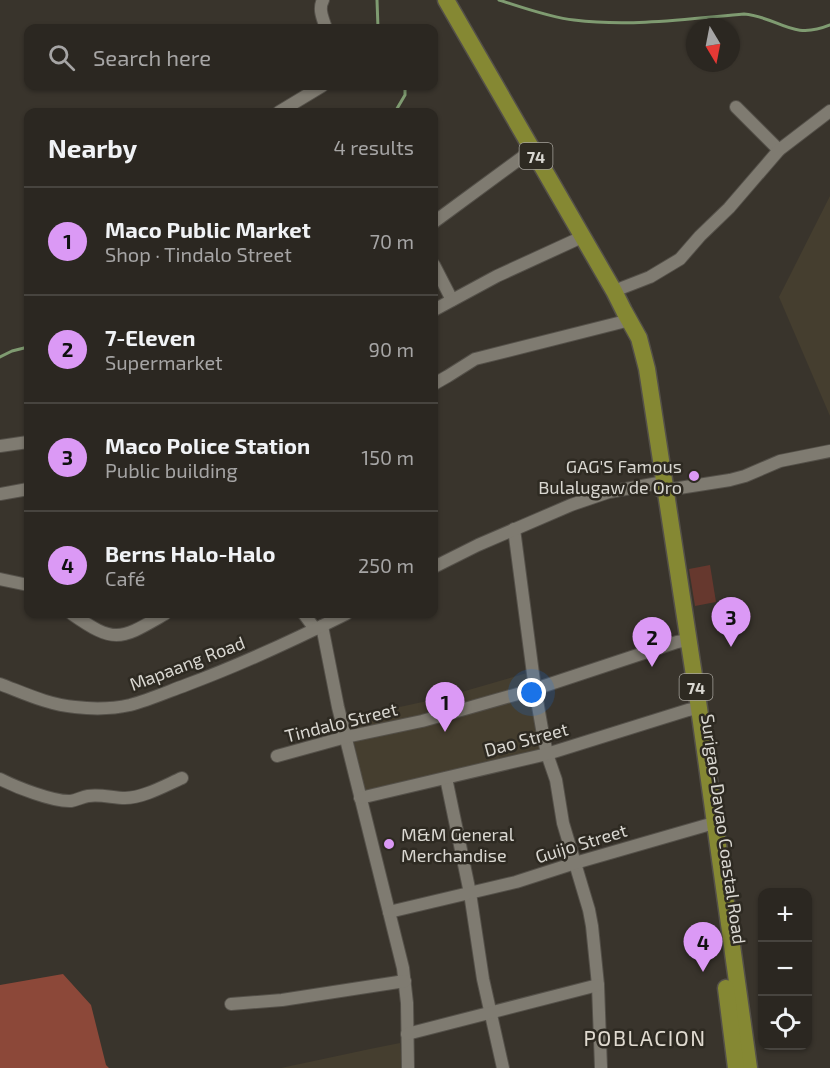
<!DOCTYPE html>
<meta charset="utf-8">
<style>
:root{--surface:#2b2721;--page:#37332e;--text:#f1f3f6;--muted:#a6a5a5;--line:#47443f;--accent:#db99f5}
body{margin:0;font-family:"Exo 2",sans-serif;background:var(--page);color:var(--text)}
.controls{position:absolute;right:18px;bottom:18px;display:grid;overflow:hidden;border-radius:12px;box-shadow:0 2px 4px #0004}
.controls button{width:54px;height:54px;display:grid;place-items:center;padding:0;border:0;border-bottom:2px solid var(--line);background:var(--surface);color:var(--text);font:30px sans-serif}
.compass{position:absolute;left:686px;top:18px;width:54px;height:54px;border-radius:50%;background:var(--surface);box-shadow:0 2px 4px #0004;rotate:170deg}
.you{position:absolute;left:532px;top:693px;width:21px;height:21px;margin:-15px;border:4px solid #fff;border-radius:50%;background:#1a73e8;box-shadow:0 0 0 9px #1a73e833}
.badge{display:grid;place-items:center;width:39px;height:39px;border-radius:50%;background:var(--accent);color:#111;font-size:20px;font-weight:700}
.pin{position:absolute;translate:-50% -50px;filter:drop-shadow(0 2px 3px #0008)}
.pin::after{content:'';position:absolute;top:32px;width:21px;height:18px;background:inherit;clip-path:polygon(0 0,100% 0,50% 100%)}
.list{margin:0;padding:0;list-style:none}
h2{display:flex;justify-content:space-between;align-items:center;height:78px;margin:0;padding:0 24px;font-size:26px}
h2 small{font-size:20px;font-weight:400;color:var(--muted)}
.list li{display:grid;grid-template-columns:39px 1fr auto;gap:18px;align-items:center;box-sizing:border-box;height:108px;padding:0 24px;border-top:2px solid var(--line)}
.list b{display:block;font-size:22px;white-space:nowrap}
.list p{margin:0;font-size:20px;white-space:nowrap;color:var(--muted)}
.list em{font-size:20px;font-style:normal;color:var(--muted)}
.icon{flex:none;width:33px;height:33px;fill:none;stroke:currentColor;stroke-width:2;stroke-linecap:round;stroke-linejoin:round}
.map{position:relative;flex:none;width:830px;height:1068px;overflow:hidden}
.search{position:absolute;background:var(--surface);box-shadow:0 2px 4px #0004;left:24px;top:24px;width:414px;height:66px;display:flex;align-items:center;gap:15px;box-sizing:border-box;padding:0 21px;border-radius:12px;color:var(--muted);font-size:22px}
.panel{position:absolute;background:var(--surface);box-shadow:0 2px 4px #0004;left:24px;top:108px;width:414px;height:510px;border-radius:12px}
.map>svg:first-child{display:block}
.built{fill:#453e2f}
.green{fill:#66382e}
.forest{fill:#8c4839}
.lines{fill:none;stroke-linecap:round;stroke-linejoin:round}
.stream{stroke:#7f9b71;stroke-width:3}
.minor-casing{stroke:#545049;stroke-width:14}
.highway-casing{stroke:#545049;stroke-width:19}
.minor{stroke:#7f7b71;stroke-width:12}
.highway{stroke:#858833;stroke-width:16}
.poi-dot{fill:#db99f5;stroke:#2e2a22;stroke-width:2}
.labels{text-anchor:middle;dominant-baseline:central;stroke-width:5;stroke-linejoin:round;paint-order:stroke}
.shield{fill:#2e2a22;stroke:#a6a39c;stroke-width:1.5}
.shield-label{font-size:16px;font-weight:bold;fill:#d9d7d1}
.poi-label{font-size:18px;fill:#d9d7d1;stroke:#2e2a22;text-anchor:end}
.street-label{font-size:18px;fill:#d9d7d1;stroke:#2e2a22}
.quarter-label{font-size:21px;letter-spacing:1.5px;fill:#e0dad0;stroke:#2e2a22}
</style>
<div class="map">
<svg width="830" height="1068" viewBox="0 0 830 1068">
<rect width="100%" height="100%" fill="#39342c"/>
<!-- built -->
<g class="built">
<polygon points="830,196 830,416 779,297"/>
<polygon points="527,673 540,750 365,792 348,715 395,708 441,698"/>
<polygon points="400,1043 402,1068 281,1068 370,1049"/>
</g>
<!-- green -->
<polygon class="green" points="710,565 716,602 695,606 689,569"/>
<!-- forest -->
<polygon class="forest" points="63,974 91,1005 106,1065 109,1068 0,1068 0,985"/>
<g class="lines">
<!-- stream -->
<g class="stream">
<polyline points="377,0 378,28"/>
<path d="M 499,0 C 521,7 552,18 574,20 C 630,27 688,19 744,14 C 779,17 791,41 830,25"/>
<polyline points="395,112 405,95 405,86"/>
<polyline points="0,357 12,351 28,347"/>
</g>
<defs>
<g id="minor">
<path d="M 323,0 C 318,9 323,19 326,28"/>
<polyline points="736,107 779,150"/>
<polyline points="279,112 322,86"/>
<polyline points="434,222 532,150"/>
<polyline points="434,265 452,300"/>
<polyline points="614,291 650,277 680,259 700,236 729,208 779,150 830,111"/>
<polyline points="434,310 497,276 582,237"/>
<polyline points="434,384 448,376 475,359 626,321"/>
<polyline points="0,446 28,442"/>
<polyline points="660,491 730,480 745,476 780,461 830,451"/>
<polyline points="0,494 28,489"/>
<polyline points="514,529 535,689 542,729 547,754 556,780 563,823 589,910 592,926 598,985 601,1068"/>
<polyline points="434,567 478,545 571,505 609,492 664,482"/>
<polyline points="0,579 28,585"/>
<path d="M 72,614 C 116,645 121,639 165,614"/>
<polyline points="304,614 315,629"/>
<polyline points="322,626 338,707 403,968 407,1003 408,1068"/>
<path d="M 0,684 C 24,693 49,705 75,707 C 92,709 112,709 130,705 C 149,700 167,692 186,685 C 240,665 294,640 346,614"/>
<polyline points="277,756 346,737 422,721 447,714 535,689 677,642 688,640"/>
<polyline points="446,778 470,893 483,979 503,1068"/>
<path d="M 0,779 C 16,787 53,802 71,801 C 77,800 82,797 88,796 C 101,794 113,798 125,798 C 143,798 166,785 182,778"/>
<polyline points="360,798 547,754 688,710 699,708"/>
<polyline points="389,912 516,882 575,863 714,823"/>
<polyline points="231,1004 282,1000 405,981"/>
<polyline points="407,1034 598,985"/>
</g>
<g id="highway">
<polyline points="446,0 614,291 624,311 639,338 647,369 699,708 749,1068"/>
<polyline points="726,988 736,1068"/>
</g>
</defs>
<!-- minor casing -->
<use href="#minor" class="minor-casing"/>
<!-- highway casing -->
<use href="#highway" class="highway-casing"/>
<!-- minor -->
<use href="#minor" class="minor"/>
<!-- highway -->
<use href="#highway" class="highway"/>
</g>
<!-- markers -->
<g class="poi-dot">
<circle cx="694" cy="476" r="6"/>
<circle cx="389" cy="844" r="6"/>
</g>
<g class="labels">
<!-- shield labels -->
<g class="shield">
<rect x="519.5" y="143" width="33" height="26" rx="4.5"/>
<rect x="679.5" y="674" width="33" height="26" rx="4.5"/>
</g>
<g class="shield-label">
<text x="536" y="156">74</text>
<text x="696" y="687">74</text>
</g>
<!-- poi labels -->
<g class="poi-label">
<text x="682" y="466">GAG'S Famous<tspan x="682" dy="21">Bulalugaw de Oro</tspan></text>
<text x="401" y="834" text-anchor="start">M&amp;M General<tspan x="401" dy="21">Merchandise</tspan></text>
</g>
<!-- street labels -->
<g class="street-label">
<text transform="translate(187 663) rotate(-21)">Mapaang Road</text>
<text transform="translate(341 722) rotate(-14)">Tindalo Street</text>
<text transform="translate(526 739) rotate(-15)">Dao Street</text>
<text transform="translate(724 829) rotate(82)">Surigao-Davao Coastal Road</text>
<text transform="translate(581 843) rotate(-17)">Guijo Street</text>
</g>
<!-- quarter labels -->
<g class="quarter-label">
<text x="645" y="1037">POBLACION</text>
</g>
</g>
</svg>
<div class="controls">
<button>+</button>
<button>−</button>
<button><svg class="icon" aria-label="locate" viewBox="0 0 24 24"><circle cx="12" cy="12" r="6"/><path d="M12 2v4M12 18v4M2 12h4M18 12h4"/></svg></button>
</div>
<svg class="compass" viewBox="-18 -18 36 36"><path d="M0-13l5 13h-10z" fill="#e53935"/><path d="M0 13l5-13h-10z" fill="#a6a5a5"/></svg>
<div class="you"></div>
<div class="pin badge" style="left:445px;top:732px">1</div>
<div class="pin badge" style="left:652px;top:667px">2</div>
<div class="pin badge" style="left:731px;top:647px">3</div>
<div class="pin badge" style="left:703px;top:972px">4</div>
<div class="search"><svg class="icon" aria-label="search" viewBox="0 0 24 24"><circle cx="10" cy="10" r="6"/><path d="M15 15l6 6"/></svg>Search here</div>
<section class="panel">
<h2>Nearby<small>4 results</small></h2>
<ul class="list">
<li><span class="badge">1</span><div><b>Maco Public Market</b><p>Shop · Tindalo Street</p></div><em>70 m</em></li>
<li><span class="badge">2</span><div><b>7-Eleven</b><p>Supermarket</p></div><em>90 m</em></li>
<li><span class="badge">3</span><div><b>Maco Police Station</b><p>Public building</p></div><em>150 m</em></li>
<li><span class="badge">4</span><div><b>Berns Halo-Halo</b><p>Café</p></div><em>250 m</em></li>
</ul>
</section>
</div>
